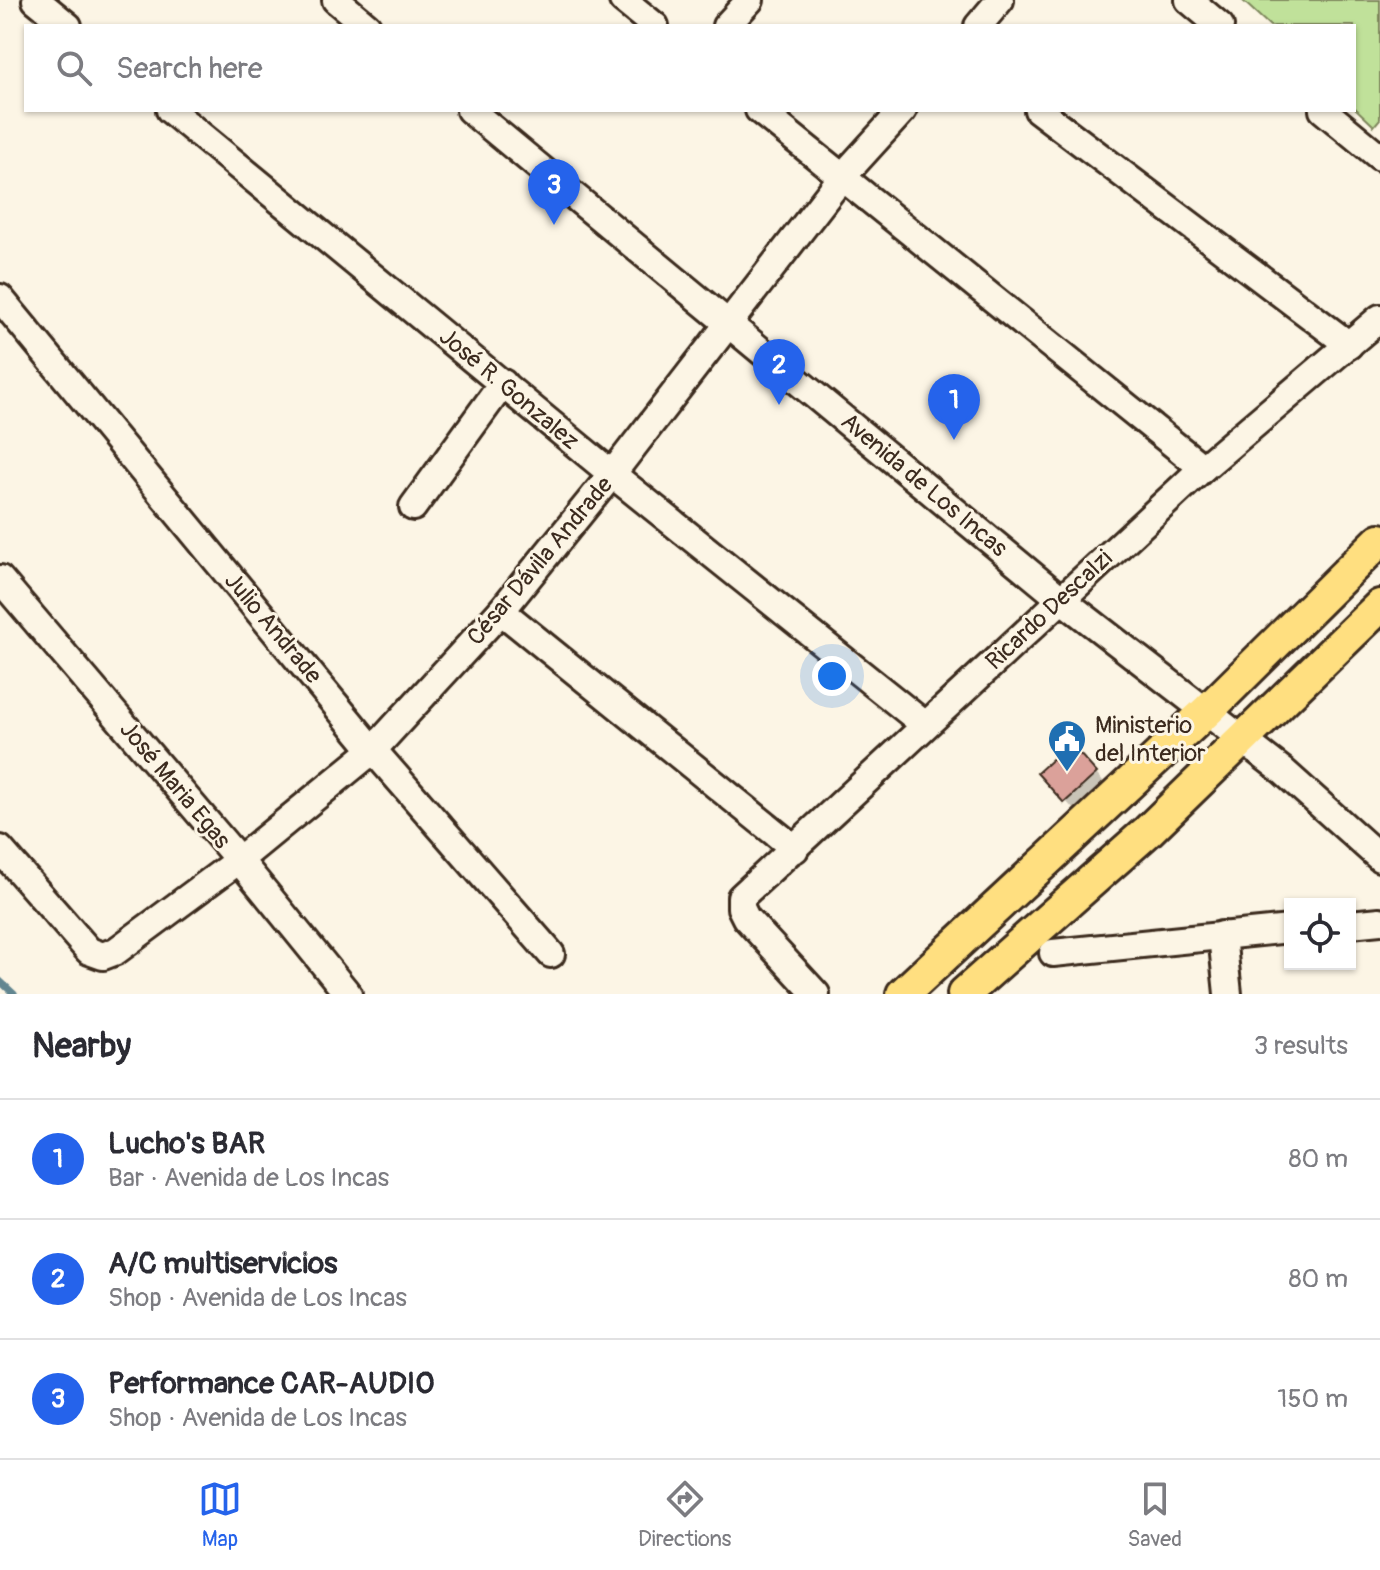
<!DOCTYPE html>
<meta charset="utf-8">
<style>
:root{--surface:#fff;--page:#f2f2f3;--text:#2b2b33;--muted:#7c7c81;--line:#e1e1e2;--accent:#2563eb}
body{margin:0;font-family:Pangolin,sans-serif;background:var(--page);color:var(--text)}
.controls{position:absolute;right:24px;bottom:24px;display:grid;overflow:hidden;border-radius:0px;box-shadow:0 2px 6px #0004}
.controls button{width:72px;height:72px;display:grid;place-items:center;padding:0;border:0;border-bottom:2px solid var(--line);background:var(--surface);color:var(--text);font:40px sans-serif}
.you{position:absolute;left:832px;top:676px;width:28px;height:28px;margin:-20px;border:6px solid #fff;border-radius:50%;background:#1a73e8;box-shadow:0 0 0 12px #1a73e833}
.badge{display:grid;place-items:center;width:52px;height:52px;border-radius:50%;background:var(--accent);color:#fff;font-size:26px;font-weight:700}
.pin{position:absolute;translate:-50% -66px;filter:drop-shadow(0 2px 4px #0008)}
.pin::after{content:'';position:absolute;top:42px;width:28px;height:24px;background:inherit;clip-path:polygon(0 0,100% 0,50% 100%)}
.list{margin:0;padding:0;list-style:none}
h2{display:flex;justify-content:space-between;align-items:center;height:104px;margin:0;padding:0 32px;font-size:34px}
h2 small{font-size:26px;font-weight:400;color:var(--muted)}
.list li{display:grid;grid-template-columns:52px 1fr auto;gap:24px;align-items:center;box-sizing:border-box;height:120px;padding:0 32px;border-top:2px solid var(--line)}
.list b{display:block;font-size:30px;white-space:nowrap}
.list p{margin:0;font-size:26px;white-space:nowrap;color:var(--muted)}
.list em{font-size:26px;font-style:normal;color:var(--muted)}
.icon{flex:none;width:44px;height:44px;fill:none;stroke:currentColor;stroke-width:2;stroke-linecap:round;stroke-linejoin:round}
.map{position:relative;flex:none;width:1380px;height:994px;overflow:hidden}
.search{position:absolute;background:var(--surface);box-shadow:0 2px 6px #0004;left:24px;right:24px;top:24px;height:88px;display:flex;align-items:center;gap:20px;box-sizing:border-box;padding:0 28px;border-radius:0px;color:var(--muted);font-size:30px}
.sheet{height:464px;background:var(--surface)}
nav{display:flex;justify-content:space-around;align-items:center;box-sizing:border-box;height:112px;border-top:2px solid var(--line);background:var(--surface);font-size:22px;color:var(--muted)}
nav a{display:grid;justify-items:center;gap:4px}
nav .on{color:var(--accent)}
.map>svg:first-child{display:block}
.green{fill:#c0e19a;stroke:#7e865c;stroke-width:2}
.shadow{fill:#0003}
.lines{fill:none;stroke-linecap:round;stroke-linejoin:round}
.stream{stroke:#628690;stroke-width:7}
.building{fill:#dba19a;stroke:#3b2a1e;stroke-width:2}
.minor-casing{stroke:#3b2a1e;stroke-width:32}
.major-casing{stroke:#3b2a1e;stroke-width:38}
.minor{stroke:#fcf5e5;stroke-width:26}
.major{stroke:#ffdf80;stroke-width:32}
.labels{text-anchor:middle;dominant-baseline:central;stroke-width:6;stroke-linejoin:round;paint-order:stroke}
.street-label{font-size:24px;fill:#3b2a1e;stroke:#fcf5e5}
.poi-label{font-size:24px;fill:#3b2a1e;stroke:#fcf5e5;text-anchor:start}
</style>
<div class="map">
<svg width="1380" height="994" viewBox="0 0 1380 994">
<rect width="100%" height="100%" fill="#fcf5e5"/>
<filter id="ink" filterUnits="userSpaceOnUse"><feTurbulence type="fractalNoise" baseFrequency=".0125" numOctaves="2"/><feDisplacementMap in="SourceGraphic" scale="16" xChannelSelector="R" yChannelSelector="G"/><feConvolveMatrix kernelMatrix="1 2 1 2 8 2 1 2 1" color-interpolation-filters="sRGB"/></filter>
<g filter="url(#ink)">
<!-- green -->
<polygon class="green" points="1242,0 1380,0 1380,119 1374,126 1354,107 1354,26 1270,26"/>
<!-- shadow -->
<polygon class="shadow" points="1079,754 1104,783 1074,810 1066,801"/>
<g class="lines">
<!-- stream -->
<polyline class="stream" points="0,981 14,994"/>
</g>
<!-- building -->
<polygon class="building" points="1070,743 1097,773 1064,803 1037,773"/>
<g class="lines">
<defs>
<g id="minor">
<polyline points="36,0 68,26"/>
<polyline points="336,0 367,26"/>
<polyline points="623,0 655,26"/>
<polyline points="1189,0 1220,26"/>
<polyline points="726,26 750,0"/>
<polyline points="978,26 1000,0"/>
<polyline points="170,110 612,474 925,725"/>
<polyline points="470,110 1061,599 1283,771 1380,858"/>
<polyline points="759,110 1203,468"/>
<polyline points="1038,110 1349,345"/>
<polyline points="1323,110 1380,157"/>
<polyline points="0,298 373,750 551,954"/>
<polyline points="413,507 503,383"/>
<polyline points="0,579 239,860 348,994"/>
<polyline points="501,611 795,849"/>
<polyline points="0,849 89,951 103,956 116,951 239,860 373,750 501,611 612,474 842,177 903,110"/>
<polyline points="1350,924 1380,921"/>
<polyline points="1222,935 1228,994"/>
<polyline points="1053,953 1290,929"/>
<polyline points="816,994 746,918 741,908 741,897 1203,468 1380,318"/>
</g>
<g id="major">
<polyline points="903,994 1208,710 1380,540"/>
<polyline points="964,994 1148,831 1380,606"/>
</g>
</defs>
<!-- minor casing -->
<use href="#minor" class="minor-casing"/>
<!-- major casing -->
<use href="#major" class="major-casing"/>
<!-- minor -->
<use href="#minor" class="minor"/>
<!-- major -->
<use href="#major" class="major"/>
</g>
</g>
<!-- icons -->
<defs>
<symbol id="civic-pin" viewBox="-11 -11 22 30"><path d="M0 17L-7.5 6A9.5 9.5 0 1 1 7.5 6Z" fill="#1f6fb2" stroke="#fcf5e5"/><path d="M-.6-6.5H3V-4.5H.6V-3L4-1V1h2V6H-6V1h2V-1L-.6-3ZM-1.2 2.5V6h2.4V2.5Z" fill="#fff"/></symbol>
</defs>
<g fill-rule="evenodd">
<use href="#civic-pin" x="1045" y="717" width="44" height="60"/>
</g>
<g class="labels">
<!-- street labels -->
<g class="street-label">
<text transform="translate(509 389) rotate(40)">José R. Gonzalez</text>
<text transform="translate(924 485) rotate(40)">Avenida de Los Incas</text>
<text transform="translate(540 561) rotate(-50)">César Dávila Andrade</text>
<text transform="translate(1049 610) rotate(-43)">Ricardo Descalzi</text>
<text transform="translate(273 628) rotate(50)">Julio Andrade</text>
<text transform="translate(175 785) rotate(50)">José Maria Egas</text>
</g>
<!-- poi labels -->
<g class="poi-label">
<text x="1095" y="725">Ministerio<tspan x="1095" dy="28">del Interior</tspan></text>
</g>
</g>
</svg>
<div class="controls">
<button><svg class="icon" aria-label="locate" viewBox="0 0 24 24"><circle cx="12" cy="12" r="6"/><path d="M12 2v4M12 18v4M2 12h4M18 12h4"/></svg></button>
</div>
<div class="you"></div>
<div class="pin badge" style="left:954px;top:440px">1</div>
<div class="pin badge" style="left:779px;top:405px">2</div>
<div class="pin badge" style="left:554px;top:225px">3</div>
<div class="search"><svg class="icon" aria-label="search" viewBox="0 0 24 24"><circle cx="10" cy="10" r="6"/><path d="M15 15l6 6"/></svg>Search here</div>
</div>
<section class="sheet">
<h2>Nearby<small>3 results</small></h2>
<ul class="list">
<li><span class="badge">1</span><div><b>Lucho's BAR</b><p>Bar · Avenida de Los Incas</p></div><em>80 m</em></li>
<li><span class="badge">2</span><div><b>A/C multiservicios</b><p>Shop · Avenida de Los Incas</p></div><em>80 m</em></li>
<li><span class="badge">3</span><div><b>Performance CAR-AUDIO</b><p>Shop · Avenida de Los Incas</p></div><em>150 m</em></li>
</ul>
</section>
<nav>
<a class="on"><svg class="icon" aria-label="map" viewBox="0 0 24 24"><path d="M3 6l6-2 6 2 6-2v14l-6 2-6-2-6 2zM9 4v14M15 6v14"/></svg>Map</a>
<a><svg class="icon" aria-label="directions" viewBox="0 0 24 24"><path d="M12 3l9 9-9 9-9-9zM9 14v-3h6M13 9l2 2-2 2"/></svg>Directions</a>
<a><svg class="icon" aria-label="saved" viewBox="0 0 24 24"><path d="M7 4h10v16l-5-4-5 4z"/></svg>Saved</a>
</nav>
